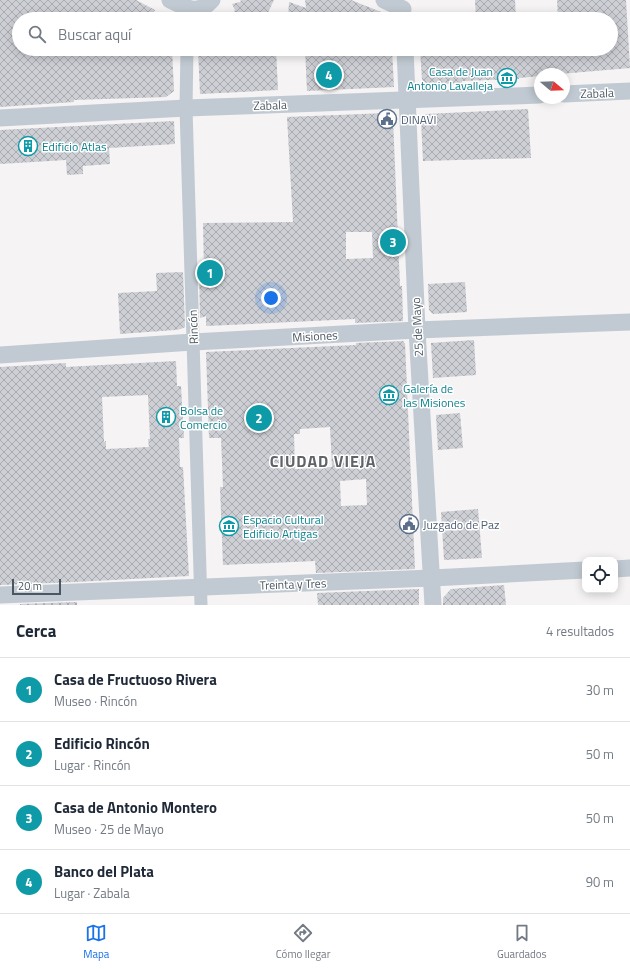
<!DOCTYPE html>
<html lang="es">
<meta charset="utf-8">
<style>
:root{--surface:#fff;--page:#f2f2f3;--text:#1f2937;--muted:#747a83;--line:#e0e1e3;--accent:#1a73e8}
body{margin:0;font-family:"Titillium Web",sans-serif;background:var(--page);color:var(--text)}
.controls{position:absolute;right:12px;bottom:12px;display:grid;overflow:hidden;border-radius:8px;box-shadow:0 2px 10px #0003}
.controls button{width:36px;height:36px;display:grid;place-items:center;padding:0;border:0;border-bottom:1px solid var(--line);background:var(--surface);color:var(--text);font:20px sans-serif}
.compass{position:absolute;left:534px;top:68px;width:36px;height:36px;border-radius:50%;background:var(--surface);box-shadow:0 2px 10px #0003;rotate:109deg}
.scale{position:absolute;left:12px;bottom:10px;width:49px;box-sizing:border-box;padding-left:4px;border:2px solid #4a5661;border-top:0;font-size:11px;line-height:14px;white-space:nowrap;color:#4a5661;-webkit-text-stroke:3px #fff;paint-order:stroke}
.you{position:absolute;left:271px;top:298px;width:14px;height:14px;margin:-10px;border:3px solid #fff;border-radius:50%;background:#1a73e8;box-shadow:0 0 0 6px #1a73e833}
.badge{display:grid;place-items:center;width:26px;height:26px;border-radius:50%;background:var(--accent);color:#fff;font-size:13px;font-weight:700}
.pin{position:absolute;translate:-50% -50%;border:2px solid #fff;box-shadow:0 1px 4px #0006}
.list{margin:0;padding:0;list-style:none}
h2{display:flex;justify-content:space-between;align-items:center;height:52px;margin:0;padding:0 16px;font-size:17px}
h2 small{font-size:13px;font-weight:400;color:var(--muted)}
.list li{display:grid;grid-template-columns:26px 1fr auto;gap:12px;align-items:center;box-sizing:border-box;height:64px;padding:0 16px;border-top:1px solid var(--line)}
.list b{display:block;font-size:15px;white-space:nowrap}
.list p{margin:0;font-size:13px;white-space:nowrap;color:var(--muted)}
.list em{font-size:13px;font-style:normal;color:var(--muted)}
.icon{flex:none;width:22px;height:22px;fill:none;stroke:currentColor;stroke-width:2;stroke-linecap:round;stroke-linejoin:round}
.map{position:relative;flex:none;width:630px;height:605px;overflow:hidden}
.search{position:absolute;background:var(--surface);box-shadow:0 2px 10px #0003;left:12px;right:12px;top:12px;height:44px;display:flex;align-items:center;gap:10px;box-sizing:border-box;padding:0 14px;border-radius:22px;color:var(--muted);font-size:15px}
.sheet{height:308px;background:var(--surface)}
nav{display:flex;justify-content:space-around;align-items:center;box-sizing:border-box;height:56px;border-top:1px solid var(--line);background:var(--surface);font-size:11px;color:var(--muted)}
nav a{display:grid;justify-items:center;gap:2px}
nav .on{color:var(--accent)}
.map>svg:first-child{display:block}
.building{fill:url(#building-cross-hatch);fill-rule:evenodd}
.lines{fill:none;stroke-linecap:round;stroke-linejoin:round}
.pedestrian{stroke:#c1cad2;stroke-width:13}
.minor{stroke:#c1cad2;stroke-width:17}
.labels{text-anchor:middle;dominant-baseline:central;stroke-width:3;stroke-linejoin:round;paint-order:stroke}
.culture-label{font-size:12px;fill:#0d838f;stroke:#fff;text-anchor:start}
.street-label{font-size:12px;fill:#4a5661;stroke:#fff}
.service-label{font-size:12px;fill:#4e5e75;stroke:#fff;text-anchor:start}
.district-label{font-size:16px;font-weight:bold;letter-spacing:1px;fill:#5f6368;stroke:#fff}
</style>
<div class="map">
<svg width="630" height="605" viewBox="0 0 630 605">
<defs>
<pattern id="building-cross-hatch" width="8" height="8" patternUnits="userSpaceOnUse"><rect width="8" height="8" fill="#cdcfd5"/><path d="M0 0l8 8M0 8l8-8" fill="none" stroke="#a8abb0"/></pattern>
</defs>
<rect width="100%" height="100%" fill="#f5f3f3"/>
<!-- building -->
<g class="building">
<polygon points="0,0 136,0 155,10 151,19 19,19 19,49 172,49 174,91 166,97 74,100 74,102 0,107"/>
<polygon points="241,0 274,0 265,19 231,19 235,10 232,4 240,2"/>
<polygon points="305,0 351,0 396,18 396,19 288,19 289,2 306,8"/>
<polygon points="475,0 515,0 516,19 476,19"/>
<polygon points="557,0 626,0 630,68 560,74 540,74 540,76 519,78 519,79 462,81 462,83 427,85 422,80 420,49 611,49 611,19 558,19"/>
<polygon points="198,49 276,49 278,90 200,94"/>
<polygon points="305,49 392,49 394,87 307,91"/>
<polygon points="528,109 531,158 423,161 421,120 426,114"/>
<path d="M 387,113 L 393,119 L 400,286 L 402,286 L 403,321 L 355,323 L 355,319 L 206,326 L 206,316 L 200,318 L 199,270 L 204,270 L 203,223 L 293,222 L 287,117 ZM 346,232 L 372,232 L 373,258 L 346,259 Z"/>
<polygon points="174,121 175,144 109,148 110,164 83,166 83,174 67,175 66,160 0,164 0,130"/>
<polygon points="183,272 185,327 181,329 175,330 120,334 118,293 157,291 156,273"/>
<polygon points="465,282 467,312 433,314 429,310 428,284"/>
<polygon points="474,340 476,375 433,378 431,343"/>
<path d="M 404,341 L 404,343 L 405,343 L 415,569 L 316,573 L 315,561 L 223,565 L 220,487 L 223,487 L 221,438 L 209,438 L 206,352 L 356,345 L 356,343 ZM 330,427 L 332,467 L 295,469 L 294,434 L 300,434 L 300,429 ZM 366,479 L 367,505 L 341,506 L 340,481 Z"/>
<path d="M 176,361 L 177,386 L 181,386 L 184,438 L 179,438 L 180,467 L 183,467 L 189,576 L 75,582 L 0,585 L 0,367 L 66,363 L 66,367 ZM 148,395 L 150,439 L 148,439 L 149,447 L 106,449 L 106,441 L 104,442 L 102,397 Z"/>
<polygon points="460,413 463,448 438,450 436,415"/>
<polygon points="478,509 482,558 444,560 441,512"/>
<polygon points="504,585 506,605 443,605 443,598 451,589"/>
<polygon points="419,589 419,605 318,605 317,593"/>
<polygon points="77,602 77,605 20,605 20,604"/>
</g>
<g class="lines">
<!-- pedestrian -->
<polyline class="pedestrian" points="187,49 186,108 201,605"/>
<!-- minor -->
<g class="minor">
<path d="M 170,0 C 186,8 198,16 212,0"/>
<polyline points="384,0 403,9"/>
<polyline points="405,49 417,330 433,605"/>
<polyline points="564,94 630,91"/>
<polyline points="0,118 186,108 540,95"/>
<polyline points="0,355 193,342 417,330 630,322"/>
<polyline points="615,569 630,568"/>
<polyline points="0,595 432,578 585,570"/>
</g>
</g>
<!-- icons -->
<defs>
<symbol id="museum-ring" viewBox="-11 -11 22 22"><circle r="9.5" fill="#fff" stroke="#0f9aa8" stroke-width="1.5"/><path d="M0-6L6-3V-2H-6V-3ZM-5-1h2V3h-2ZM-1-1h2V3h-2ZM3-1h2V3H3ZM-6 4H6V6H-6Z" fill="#0f9aa8"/></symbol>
<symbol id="civic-ring" viewBox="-11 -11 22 22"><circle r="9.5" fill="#fff" stroke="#5c6f8a" stroke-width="1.5"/><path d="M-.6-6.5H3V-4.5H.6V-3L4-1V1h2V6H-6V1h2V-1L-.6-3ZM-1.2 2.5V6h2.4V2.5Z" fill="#5c6f8a"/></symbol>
<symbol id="building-ring" viewBox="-11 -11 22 22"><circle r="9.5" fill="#fff" stroke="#0f9aa8" stroke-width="1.5"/><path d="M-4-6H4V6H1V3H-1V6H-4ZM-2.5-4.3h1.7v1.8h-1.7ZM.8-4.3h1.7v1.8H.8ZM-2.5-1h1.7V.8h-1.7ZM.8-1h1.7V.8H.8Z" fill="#0f9aa8"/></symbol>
</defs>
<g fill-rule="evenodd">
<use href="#museum-ring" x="496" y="67" width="22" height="22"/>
<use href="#civic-ring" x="376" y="108" width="22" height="22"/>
<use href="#building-ring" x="17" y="135" width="22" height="22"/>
<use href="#museum-ring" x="378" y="384" width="22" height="22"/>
<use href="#building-ring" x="155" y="406" width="22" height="22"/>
<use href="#civic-ring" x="398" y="513" width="22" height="22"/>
<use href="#museum-ring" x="218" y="515" width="22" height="22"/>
</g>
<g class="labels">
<!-- culture labels -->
<g class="culture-label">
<text x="493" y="71" text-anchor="end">Casa de Juan<tspan x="493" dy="14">Antonio Lavalleja</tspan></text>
<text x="42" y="146">Edificio Atlas</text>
<text x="403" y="388">Galería de<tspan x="403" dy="14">las Misiones</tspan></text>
<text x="180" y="410">Bolsa de<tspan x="180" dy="14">Comercio</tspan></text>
<text x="243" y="519">Espacio Cultural<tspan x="243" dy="14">Edificio Artigas</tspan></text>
</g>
<!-- street labels -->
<g class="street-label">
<text transform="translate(597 93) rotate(-2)">Zabala</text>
<text transform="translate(270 105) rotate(-2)">Zabala</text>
<text transform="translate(193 327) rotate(-92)">Rincón</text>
<text transform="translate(417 327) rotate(-93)">25 de Mayo</text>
<text transform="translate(315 336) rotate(-3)">Misiones</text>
<text transform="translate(293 584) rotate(-2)">Treinta y Tres</text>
</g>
<!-- service labels -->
<g class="service-label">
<text x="401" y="119">DINAVI</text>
<text x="423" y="524">Juzgado de Paz</text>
</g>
<!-- district labels -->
<g class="district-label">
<text x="323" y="461">CIUDAD VIEJA</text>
</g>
</g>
</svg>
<div class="controls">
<button><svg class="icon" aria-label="locate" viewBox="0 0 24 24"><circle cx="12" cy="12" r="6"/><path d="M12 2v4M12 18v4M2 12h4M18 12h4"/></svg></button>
</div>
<svg class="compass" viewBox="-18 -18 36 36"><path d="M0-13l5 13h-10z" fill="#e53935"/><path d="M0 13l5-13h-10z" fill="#747a83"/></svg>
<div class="scale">20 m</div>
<div class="you"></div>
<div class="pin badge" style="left:210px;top:273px;background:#0f9aa8">1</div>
<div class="pin badge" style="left:259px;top:418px;background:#0f9aa8">2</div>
<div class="pin badge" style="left:393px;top:242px;background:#0f9aa8">3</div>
<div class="pin badge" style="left:329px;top:75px;background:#0f9aa8">4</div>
<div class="search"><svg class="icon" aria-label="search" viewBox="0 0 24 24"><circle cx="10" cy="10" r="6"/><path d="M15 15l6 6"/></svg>Buscar aquí</div>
</div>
<section class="sheet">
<h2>Cerca<small>4 resultados</small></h2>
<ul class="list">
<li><span class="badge" style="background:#0f9aa8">1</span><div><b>Casa de Fructuoso Rivera</b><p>Museo · Rincón</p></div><em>30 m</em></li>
<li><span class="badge" style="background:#0f9aa8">2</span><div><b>Edificio Rincón</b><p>Lugar · Rincón</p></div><em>50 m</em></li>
<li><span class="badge" style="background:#0f9aa8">3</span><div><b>Casa de Antonio Montero</b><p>Museo · 25 de Mayo</p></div><em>50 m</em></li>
<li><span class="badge" style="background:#0f9aa8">4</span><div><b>Banco del Plata</b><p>Lugar · Zabala</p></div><em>90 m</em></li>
</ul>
</section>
<nav>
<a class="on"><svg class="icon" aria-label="map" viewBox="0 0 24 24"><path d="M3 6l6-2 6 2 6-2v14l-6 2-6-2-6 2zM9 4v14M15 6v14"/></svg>Mapa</a>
<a><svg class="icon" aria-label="directions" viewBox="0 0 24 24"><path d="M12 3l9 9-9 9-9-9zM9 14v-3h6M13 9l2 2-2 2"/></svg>Cómo llegar</a>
<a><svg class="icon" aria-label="saved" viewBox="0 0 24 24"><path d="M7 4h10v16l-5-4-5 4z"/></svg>Guardados</a>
</nav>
